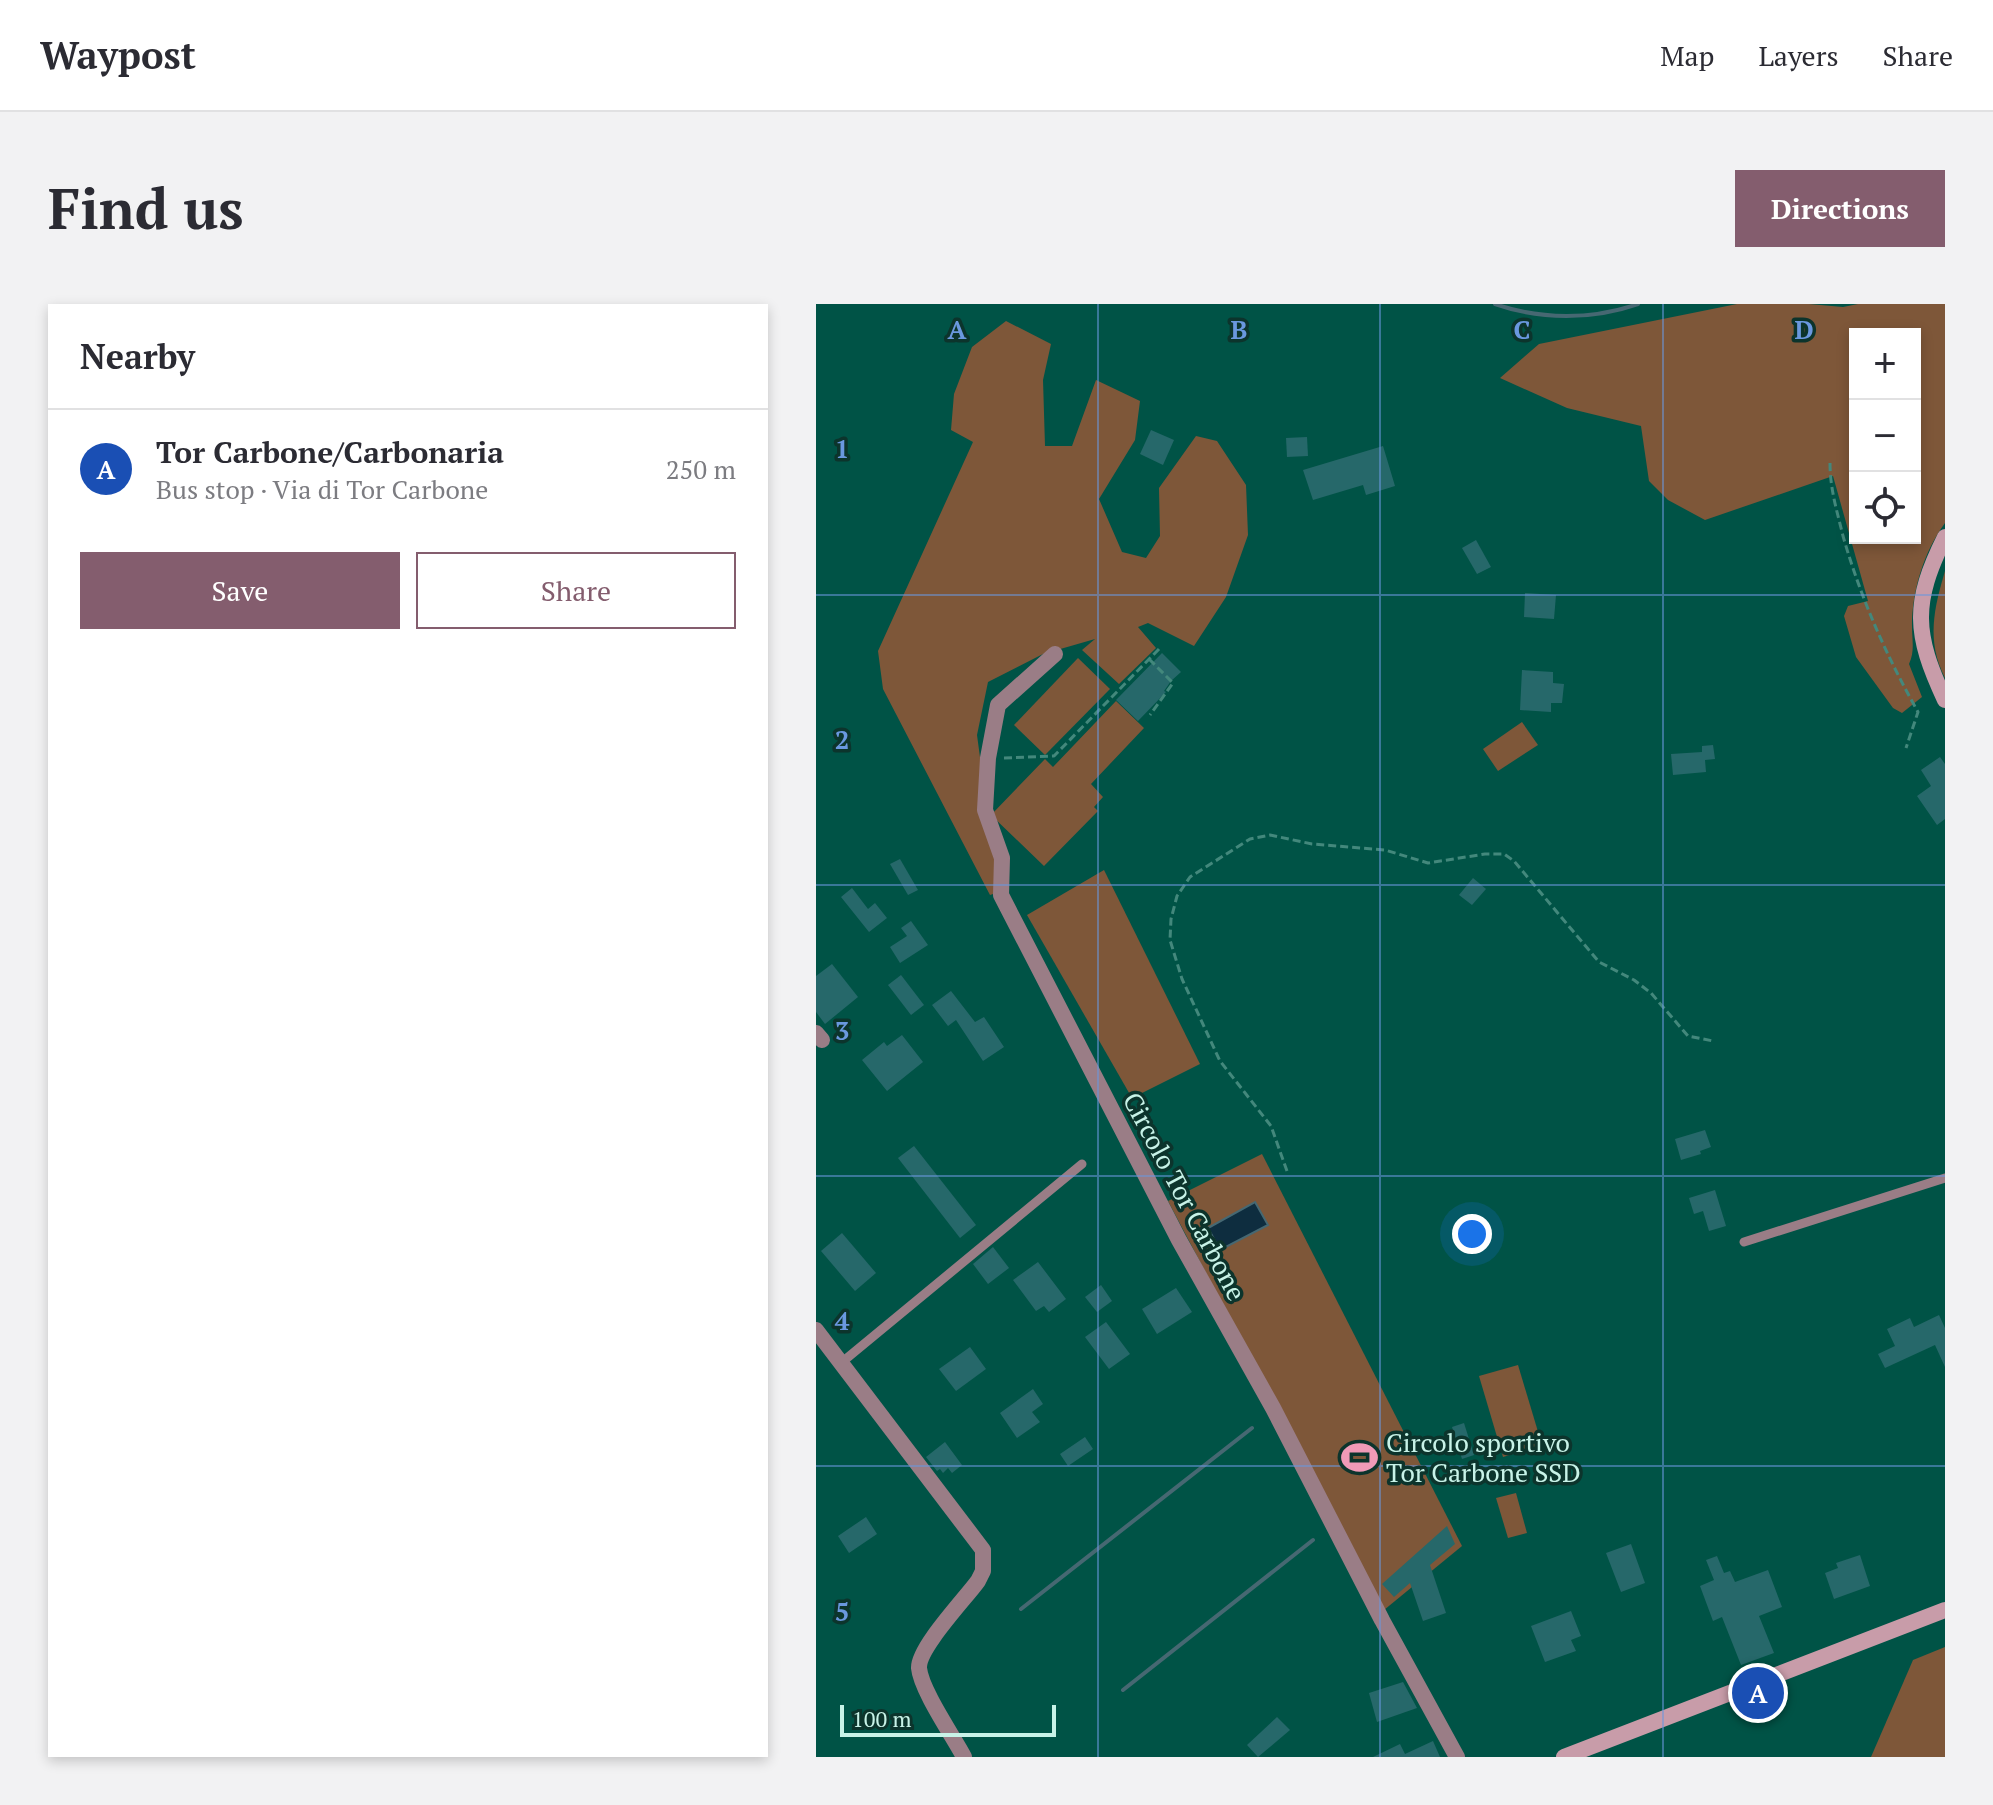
<!DOCTYPE html>
<meta charset="utf-8">
<style>
:root{--surface:#fff;--page:#f2f2f3;--text:#2b2b33;--muted:#7c7c81;--line:#e1e1e2;--accent:#845d6e}
body{margin:0;font-family:"PT Serif",serif;background:var(--page);color:var(--text)}
.controls{position:absolute;right:24px;top:24px;display:grid;overflow:hidden;border-radius:0px;box-shadow:0 4px 12px #0003}
.controls button{width:72px;height:72px;display:grid;place-items:center;padding:0;border:0;border-bottom:2px solid var(--line);background:var(--surface);color:var(--text);font:40px sans-serif}
.scale{position:absolute;left:24px;bottom:20px;width:216px;box-sizing:border-box;padding-left:8px;border:4px solid #c8f3e8;border-top:0;font-size:22px;line-height:28px;white-space:nowrap;color:#c8f3e8;-webkit-text-stroke:6px #0c342c;paint-order:stroke}
.you{position:absolute;left:656px;top:930px;width:28px;height:28px;margin:-20px;border:6px solid #fff;border-radius:50%;background:#1a73e8;box-shadow:0 0 0 12px #1a73e833}
.badge{display:grid;place-items:center;width:52px;height:52px;border-radius:50%;background:var(--accent);color:#fff;font-size:26px;font-weight:700}
.pin{position:absolute;translate:-50% -50%;border:4px solid #fff;box-shadow:0 2px 8px #0006}
.list{margin:0;padding:0;list-style:none}
h2{display:flex;justify-content:space-between;align-items:center;height:104px;margin:0;padding:0 32px;font-size:34px}
h2 small{font-size:26px;font-weight:400;color:var(--muted)}
.list li{display:grid;grid-template-columns:52px 1fr auto;gap:24px;align-items:center;box-sizing:border-box;height:120px;padding:0 32px;border-top:2px solid var(--line)}
.list b{display:block;font-size:30px;white-space:nowrap}
.list p{margin:0;font-size:26px;white-space:nowrap;color:var(--muted)}
.list em{font-size:26px;font-style:normal;color:var(--muted)}
.actions{display:flex;gap:16px;padding:24px 32px}
.actions a{flex:1;padding:18px 0;border:2px solid var(--accent);border-radius:0px;text-align:center;font-size:28px;color:var(--accent)}
.actions .main{background:var(--accent);color:#fff}
.icon{flex:none;width:44px;height:44px;fill:none;stroke:currentColor;stroke-width:2;stroke-linecap:round;stroke-linejoin:round}
.map{position:relative;flex:none;width:1129px;height:1453px;overflow:hidden;border-radius:0px}
header{display:flex;align-items:center;gap:48px;box-sizing:border-box;height:112px;padding:0 40px;background:var(--surface);border-bottom:2px solid var(--line)}
header strong{font-size:38px}
nav{display:flex;gap:44px;margin-inline-start:auto;font-size:28px}
.intro{display:flex;align-items:center;justify-content:space-between;box-sizing:border-box;height:192px;padding:0 48px}
h1{margin:0;font-size:56px}
.button{padding:20px 36px;border-radius:0px;background:var(--accent);color:#fff;font-size:28px;font-weight:700}
main{display:flex;gap:48px;padding:0 48px}
aside{flex:1;background:var(--surface);border-radius:0px;box-shadow:0 4px 12px #0003}
.map>svg:first-child{display:block}
.green{fill:#7e5739;fill-rule:evenodd}
.water{fill:#0e2d3f;stroke:#466872;stroke-width:2}
.lines{fill:none;stroke-linecap:round;stroke-linejoin:round}
.stream{stroke:#466872;stroke-width:4}
.building{fill:#26686a}
.path{stroke:#43887c;stroke-width:3;stroke-dasharray:8 4;stroke-linecap:butt}
.service{stroke:#9a7d86;stroke-width:9}
.minor{stroke:#9a7d86;stroke-width:16}
.secondary{stroke:#c89ca9;stroke-width:16}
.grid{fill:none;stroke:#6a98df;stroke-width:2;stroke-opacity:0.55}
.labels{text-anchor:middle;dominant-baseline:central;stroke-width:7;stroke-linejoin:round;paint-order:stroke}
.street-label{font-size:26px;fill:#c8f3e8;stroke:#0c342c}
.poi-label{font-size:26px;fill:#c8f3e8;stroke:#0c342c;text-anchor:start}
.grid-label{font-size:26px;text-anchor:middle;font-weight:bold;fill:#6a98df;stroke:#0c342c;stroke-width:7;stroke-linejoin:round;paint-order:stroke}
</style>
<header>
<strong>Waypost</strong>
<nav><a>Map</a><a>Layers</a><a>Share</a></nav>
</header>
<div class="intro"><h1>Find us</h1><a class="button">Directions</a></div>
<main>
<aside>
<h2>Nearby<small></small></h2>
<ul class="list">
<li><span class="badge" style="background:#1a4fb4">A</span><div><b>Tor Carbone/Carbonaria</b><p>Bus stop · Via di Tor Carbone</p></div><em>250 m</em></li>
</ul>
<div class="actions"><a class="main">Save</a><a>Share</a></div>
</aside>
<div class="map">
<svg width="1129" height="1453" viewBox="0 0 1129 1453">
<rect width="100%" height="100%" fill="#005346"/>
<!-- green -->
<g class="green">
<path d="M 921,0 L 993,0 L 1027,3 L 1042,0 L 1129,0 L 1129,219 C 1108,247 1096,287 1096,322 C 1096,336 1099,347 1093,360 L 1106,393 L 1086,409 L 1077,404 L 1040,353 L 1028,312 L 1032,302 L 1052,297 L 1017,172 L 889,216 L 852,196 L 833,177 L 825,122 L 751,104 L 684,74 L 723,40 ZM 1039,30 L 1099,30 L 1099,234 L 1039,234 Z"/>
<polygon points="190,17 235,40 227,76 229,142 256,142 280,76 324,97 319,136 283,195 306,248 330,254 344,232 343,184 380,132 401,137 430,181 432,231 410,293 378,342 332,319 322,323 340,344 303,380 266,346 279,335 227,350 172,378 161,431 171,505 189,586 174,591 67,385 62,347 157,138 135,126 138,90 156,43"/>
<path d="M 1129,267 L 1129,374 C 1110,337 1118,304 1129,267 Z"/>
<polygon points="262,354 294,385 229,451 198,421"/>
<polygon points="300,397 328,424 275,480 287,493 278,503 282,507 228,562 175,511 229,455 237,463"/>
<polygon points="706,418 722,441 682,467 667,445"/>
<polygon points="288,566 384,760 316,794 211,611"/>
<polygon points="446,850 646,1242 568,1306 352,897"/>
<polygon points="702,1061 726,1141 687,1153 663,1072"/>
<polygon points="700,1189 711,1229 692,1234 680,1194"/>
<polygon points="1129,1343 1129,1453 1055,1453 1097,1356"/>
</g>
<!-- water -->
<polygon class="water" points="439,898 452,921 404,946 392,924"/>
<g class="lines">
<!-- stream -->
<g class="stream">
<path d="M 679,0 C 725,16 776,16 822,0"/>
<polyline points="205,1305 436,1124"/>
<polyline points="307,1386 497,1236"/>
</g>
</g>
<!-- building -->
<g class="building">
<polygon points="335,126 358,136 347,161 324,150"/>
<polygon points="491,133 492,152 471,153 470,134"/>
<polygon points="567,142 579,182 550,191 547,181 497,196 487,166"/>
<polygon points="660,236 675,263 661,270 646,244"/>
<polygon points="709,289 740,291 738,315 708,313"/>
<polygon points="346,349 365,368 355,377 348,387 350,388 322,417 300,396"/>
<polygon points="706,366 737,368 737,379 748,380 746,399 735,399 735,408 704,406"/>
<polygon points="897,441 899,455 889,456 890,468 857,471 855,450 886,448 886,442"/>
<polygon points="1124,453 1129,460 1129,515 1121,521 1101,492 1115,482 1105,466"/>
<polygon points="84,555 102,586 92,591 74,560"/>
<polygon points="657,574 670,585 656,601 643,591"/>
<polygon points="36,584 52,605 59,599 71,614 53,628 25,593"/>
<polygon points="95,617 112,641 84,659 74,643 91,632 85,624"/>
<polygon points="16,660 42,693 9,720 0,708 0,672"/>
<polygon points="85,671 108,701 95,711 72,681"/>
<polygon points="135,687 159,718 168,713 188,743 167,757 140,716 132,722 116,701"/>
<polygon points="86,731 107,758 71,787 46,756 68,738 71,742"/>
<polygon points="889,826 895,843 884,847 885,850 865,856 859,835"/>
<polygon points="98,842 160,921 144,934 82,854"/>
<polygon points="899,886 910,922 893,927 887,907 878,910 873,894"/>
<polygon points="26,929 60,969 39,987 5,947"/>
<polygon points="177,943 193,964 172,980 157,960"/>
<polygon points="222,958 250,995 233,1008 228,1002 220,1007 197,976"/>
<polygon points="285,981 296,997 281,1008 269,993"/>
<polygon points="360,984 376,1008 341,1030 326,1005"/>
<polygon points="1123,1011 1129,1024 1129,1063 1119,1041 1069,1064 1062,1050 1079,1042 1071,1025 1094,1014 1098,1023"/>
<polygon points="290,1018 314,1050 293,1065 269,1033"/>
<polygon points="154,1043 170,1065 140,1087 123,1065"/>
<polygon points="217,1085 227,1100 216,1108 224,1118 201,1134 184,1109"/>
<polygon points="648,1119 658,1151 646,1155 636,1123"/>
<polygon points="269,1133 277,1145 252,1162 244,1150"/>
<polygon points="129,1138 146,1161 136,1169 132,1164 127,1169 124,1165 121,1167 110,1153"/>
<polygon points="50,1213 61,1230 33,1249 22,1232"/>
<polygon points="631,1222 639,1240 614,1261 630,1309 607,1317 594,1279 578,1293 566,1280"/>
<polygon points="815,1240 829,1279 805,1288 790,1249"/>
<polygon points="1044,1251 1054,1282 1018,1295 1009,1269 1022,1264 1020,1259"/>
<polygon points="901,1252 908,1269 914,1267 919,1278 952,1266 966,1303 943,1312 958,1349 925,1361 906,1313 897,1317 884,1282 898,1276 890,1256"/>
<polygon points="755,1307 765,1332 755,1336 760,1347 729,1358 715,1322"/>
<polygon points="587,1378 601,1404 561,1418 553,1389"/>
<polygon points="461,1413 474,1426 442,1453 431,1441"/>
<polygon points="617,1437 624,1453 557,1453 584,1440 589,1450"/>
</g>
<g class="lines">
<!-- path -->
<g class="path">
<path d="M 1014,159 C 1014,185 1021,207 1027,232 C 1045,295 1070,351 1102,408 L 1090,444"/>
<polyline points="333,355 357,379 334,411"/>
<polyline points="188,454 238,452 343,345"/>
<polyline points="471,867 455,822 404,757 366,675 354,636 355,615 361,592 374,573 434,535 454,531 496,540 569,546 612,559 669,550 688,550 698,557 783,658 818,676 835,689 872,732 897,737"/>
</g>
<!-- service -->
<g class="service">
<polyline points="928,938 1129,874"/>
<polyline points="25,1059 266,860"/>
</g>
<!-- minor -->
<g class="minor">
<polyline points="239,350 182,401 172,454 169,506 186,554 185,591 363,936 457,1104 566,1316 641,1453"/>
<polyline points="0,729 6,736"/>
<path d="M 0,1026 L 167,1246 L 167,1267 L 162,1277 C 149,1295 102,1344 103,1364 C 105,1386 137,1432 148,1453"/>
</g>
<!-- secondary -->
<g class="secondary">
<path d="M 1129,233 C 1096,299 1098,330 1129,396"/>
<polyline points="748,1453 1129,1306"/>
</g>
</g>
<!-- grid -->
<path class="grid" d="M 282,0 L 282,1453M 564,0 L 564,1453M 847,0 L 847,1453M 0,291 L 1129,291M 0,581 L 1129,581M 0,872 L 1129,872M 0,1162 L 1129,1162"/>
<!-- icons -->
<defs>
<symbol id="stadium-bare" viewBox="-9 -9 18 18"><path d="M0-5a6.5 5 0 1 0 0 10a6.5 5 0 1 0 0-10ZM-3.5-1.8h7v3.6h-7Z" fill="#f09ab7" stroke="#0c342c" stroke-width="2.5" paint-order="stroke"/></symbol>
</defs>
<g fill-rule="evenodd">
<use href="#stadium-bare" x="518" y="1128" width="51" height="51"/>
</g>
<g class="labels">
<!-- street labels -->
<g class="street-label">
<text transform="translate(369 892) rotate(62)">Circolo Tor Carbone</text>
</g>
<!-- poi labels -->
<g class="poi-label">
<text x="570" y="1138">Circolo sportivo<tspan x="570" dy="30">Tor Carbone SSD</tspan></text>
</g>
</g>
<g class="grid-label">
<text x="141" y="35">A</text>
<text x="423" y="35">B</text>
<text x="706" y="35">C</text>
<text x="988" y="35">D</text>
<text x="26" y="154">1</text>
<text x="26" y="445">2</text>
<text x="26" y="736">3</text>
<text x="26" y="1026">4</text>
<text x="26" y="1317">5</text>
</g>
</svg>
<div class="controls">
<button>+</button>
<button>−</button>
<button><svg class="icon" aria-label="locate" viewBox="0 0 24 24"><circle cx="12" cy="12" r="6"/><path d="M12 2v4M12 18v4M2 12h4M18 12h4"/></svg></button>
</div>
<div class="scale">100 m</div>
<div class="you"></div>
<div class="pin badge" style="left:942px;top:1389px;background:#1a4fb4">A</div>
</div>
</main>
